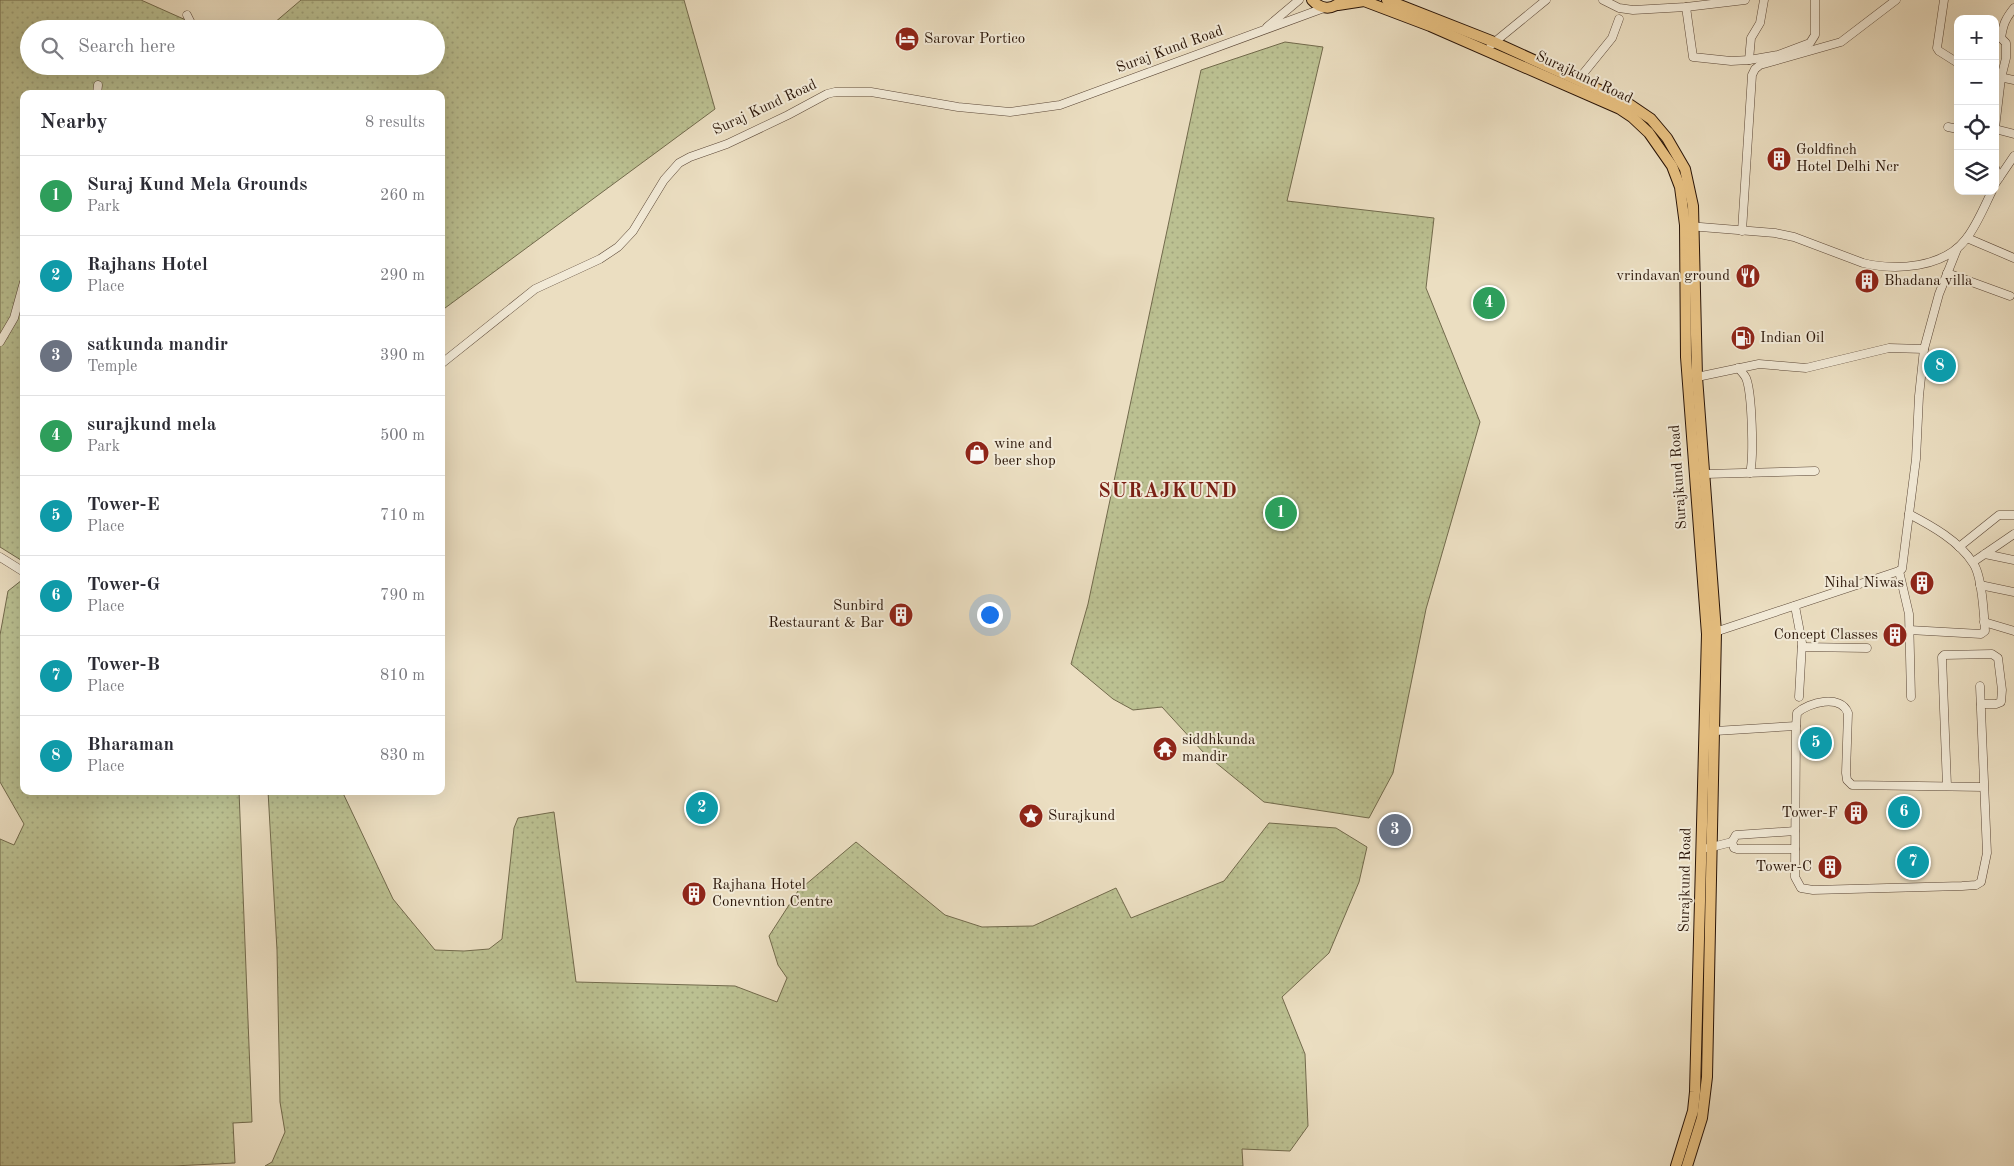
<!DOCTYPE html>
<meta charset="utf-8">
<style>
:root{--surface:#fff;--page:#f2f2f3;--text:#2b2b33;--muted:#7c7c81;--line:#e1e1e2;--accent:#8f2418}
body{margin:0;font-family:"Old Standard TT",serif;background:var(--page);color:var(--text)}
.controls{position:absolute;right:15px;top:15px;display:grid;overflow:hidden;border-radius:10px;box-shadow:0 5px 20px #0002}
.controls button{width:45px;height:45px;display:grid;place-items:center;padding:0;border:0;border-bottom:1px solid var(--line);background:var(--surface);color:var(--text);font:25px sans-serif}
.you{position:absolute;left:989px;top:614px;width:18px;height:18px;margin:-12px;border:4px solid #fff;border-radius:50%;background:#1a73e8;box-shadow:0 0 0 8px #1a73e833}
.badge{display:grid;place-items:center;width:32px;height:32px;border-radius:50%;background:var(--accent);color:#fff;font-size:16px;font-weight:700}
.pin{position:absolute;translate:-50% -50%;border:2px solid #fff;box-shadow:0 1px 5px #0006}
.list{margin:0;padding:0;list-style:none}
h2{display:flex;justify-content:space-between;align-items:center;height:65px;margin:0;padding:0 20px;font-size:21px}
h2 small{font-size:16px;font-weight:400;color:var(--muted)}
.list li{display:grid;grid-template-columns:32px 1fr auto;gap:15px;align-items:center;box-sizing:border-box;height:80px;padding:0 20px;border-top:1px solid var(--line)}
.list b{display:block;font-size:19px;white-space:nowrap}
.list p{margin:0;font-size:16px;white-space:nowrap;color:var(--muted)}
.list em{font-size:16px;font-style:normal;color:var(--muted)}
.icon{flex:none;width:28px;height:28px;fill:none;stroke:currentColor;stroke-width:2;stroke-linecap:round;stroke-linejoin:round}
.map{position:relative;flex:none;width:2014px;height:1166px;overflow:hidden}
.search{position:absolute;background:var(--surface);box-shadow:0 5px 20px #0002;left:20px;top:20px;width:425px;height:55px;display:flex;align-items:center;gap:12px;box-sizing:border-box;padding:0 18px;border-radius:28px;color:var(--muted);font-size:19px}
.panel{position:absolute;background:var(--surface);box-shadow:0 5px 20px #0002;left:20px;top:90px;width:425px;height:705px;border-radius:10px}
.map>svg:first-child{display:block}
.grass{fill:url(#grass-dots);stroke:#726a4c}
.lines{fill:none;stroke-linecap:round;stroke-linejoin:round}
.minor-casing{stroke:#5a4636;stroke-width:9}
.major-casing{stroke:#291407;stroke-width:12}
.minor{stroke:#f2ead7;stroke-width:8}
.major{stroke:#e6bf80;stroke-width:10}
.labels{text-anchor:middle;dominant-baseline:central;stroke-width:4;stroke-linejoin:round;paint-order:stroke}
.poi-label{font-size:15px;fill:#291407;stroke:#f2ead7;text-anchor:start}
.street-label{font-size:15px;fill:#291407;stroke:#f2ead7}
.district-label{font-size:20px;font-weight:bold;letter-spacing:1px;fill:#7a1f14;stroke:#f2ead7}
</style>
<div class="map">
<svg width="2014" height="1166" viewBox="0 0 2014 1166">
<defs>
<pattern id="grass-dots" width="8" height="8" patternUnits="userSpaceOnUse" patternTransform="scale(1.25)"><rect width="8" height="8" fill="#bbc091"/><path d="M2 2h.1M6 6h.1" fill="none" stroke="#a1a47c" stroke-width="1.8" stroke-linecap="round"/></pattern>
</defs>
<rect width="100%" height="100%" fill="#ebdec1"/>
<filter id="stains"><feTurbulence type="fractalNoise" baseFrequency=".004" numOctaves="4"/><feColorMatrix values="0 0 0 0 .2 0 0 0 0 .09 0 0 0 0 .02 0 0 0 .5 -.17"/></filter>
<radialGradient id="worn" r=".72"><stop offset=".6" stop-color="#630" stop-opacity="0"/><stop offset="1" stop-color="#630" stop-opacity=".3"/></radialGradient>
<!-- grass -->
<g class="grass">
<polygon points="0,0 141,0 206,29 29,29 29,66 436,66 436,29 267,29 301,0 684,0 715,109 441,311 441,94 24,94 24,562 0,547"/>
<polygon points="1285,42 1323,47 1287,201 1434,218 1426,288 1480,422 1426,609 1393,773 1369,818 1264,802 1204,753 1162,707 1133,710 1113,699 1071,664 1088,604 1201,70"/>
<polygon points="22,580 24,581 24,791 239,791 252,1122 233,1123 235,1163 173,1166 0,1166 0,839 14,845 24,824 0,782 0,635 8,591"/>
<polygon points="268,791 342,791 393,899 435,950 464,951 489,949 502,939 514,828 518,818 554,812 576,982 735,986 777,1002 787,978 778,965 769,936 798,891 856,842 945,915 982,927 1033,926 1116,888 1131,918 1224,881 1269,823 1336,828 1367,847 1359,882 1329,953 1282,997 1305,1054 1308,1126 1290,1151 1242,1149 1243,1166 265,1166 272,1162 285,1132 280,1102 277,950"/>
</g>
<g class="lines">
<defs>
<g id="minor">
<polyline points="1603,0 1619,8 1633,10 1686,7 1745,0"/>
<polyline points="1944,0 1937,48 1939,51 1958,63"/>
<polyline points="1686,7 1693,57 1731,61 1749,60 1778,55 1810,43 1815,35 1815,0"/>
<polyline points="187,15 194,29"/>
<polyline points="1267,27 1299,0"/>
<polyline points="1491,45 1546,0"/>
<polyline points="1749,60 1751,38 1760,23 1764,0"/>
<polyline points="1995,76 2014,80"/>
<polyline points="1578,80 1612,38 1619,19"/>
<polyline points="97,94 98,85"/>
<polyline points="1948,127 1958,129"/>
<path d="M 1995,128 L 2001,78 L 2006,58 L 2006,43 L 2001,38 C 2003,25 2005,19 2014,8"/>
<polyline points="1995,129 2014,134"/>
<polyline points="1995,168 1999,178"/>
<polyline points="1995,184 2014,156"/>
<path d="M 1688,226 L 1775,233 L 1794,237 L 1863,263 C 1896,271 1944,268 1966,239 C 1977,225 1984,207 1992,191"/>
<polyline points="1742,231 1752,75 1755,69 1760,65 1841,42 1896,0"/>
<polyline points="1967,238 2014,258"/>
<polyline points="1947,273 2010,296"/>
<polyline points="0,342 14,318 24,282"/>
<polyline points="441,364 535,289 600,259 618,247 633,231 664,180 679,163 690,157 727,144 788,115 827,94 835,92 871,92 958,107 1010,112 1060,105 1324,8"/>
<path d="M 1738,368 C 1741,371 1744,374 1746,378 C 1752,392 1754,457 1750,473"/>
<polyline points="1697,377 1759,364 1806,368 1889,348 1924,349"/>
<polyline points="1705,474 1815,471"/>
<polyline points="1959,547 1999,515 2014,515"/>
<polyline points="1985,554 2014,560"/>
<polyline points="0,557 24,572"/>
<polyline points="1973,562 2014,534"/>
<polyline points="1899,571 1909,614 1911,697"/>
<polyline points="1980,585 2014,592"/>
<polyline points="1795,606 1802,643 1799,697"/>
<polyline points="1984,622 2014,631"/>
<path d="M 1909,630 L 1981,634 L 1985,631 C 1984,614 1982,575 1973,563 C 1959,541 1932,526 1909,514"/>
<polyline points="1712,633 1899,571 1902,569 1916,459 1919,396 1924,349 1939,294 1957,249"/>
<polyline points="1802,647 1867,648"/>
<path d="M 1980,686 L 1987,853 L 1981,882 L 1976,885 L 1962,886 L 1813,890 L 1801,888 L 1795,877 L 1796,726 L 1797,713 C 1809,702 1841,694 1848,713 L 1846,773 L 1847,780 L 1852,785 L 1984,787"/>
<polyline points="1715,731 1796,726"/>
<polyline points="1947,786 1942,657 1944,655 1992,654 1998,658 2002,690 2001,702 1996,704 1981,704"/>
<polyline points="1732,842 1736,835 1795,831"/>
<polyline points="1732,842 1734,848 1737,849 1795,849"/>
<polyline points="1708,848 1732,842"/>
</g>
<g id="major">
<path d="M 1312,0 C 1320,9 1332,11 1341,1"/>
<polyline points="1387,0 1494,42 1626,102 1651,119 1667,138 1685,169 1693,206 1697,377 1716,632 1707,1077 1702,1118 1687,1166"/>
<polyline points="1338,5 1364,1 1430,26 1620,109 1632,117 1649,133 1672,166 1680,187 1685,225 1686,357 1707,634 1695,1092 1693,1111 1676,1166"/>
</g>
</defs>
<!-- minor casing -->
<use href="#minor" class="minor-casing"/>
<!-- major casing -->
<use href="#major" class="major-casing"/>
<!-- minor -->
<use href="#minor" class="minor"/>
<!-- major -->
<use href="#major" class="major"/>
</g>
<!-- icons -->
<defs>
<symbol id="hotel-disc" viewBox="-11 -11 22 22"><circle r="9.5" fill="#8f2418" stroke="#f2ead7"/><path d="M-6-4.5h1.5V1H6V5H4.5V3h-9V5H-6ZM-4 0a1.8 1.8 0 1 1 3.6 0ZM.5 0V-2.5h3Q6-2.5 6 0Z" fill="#fff"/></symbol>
<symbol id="building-disc" viewBox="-11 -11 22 22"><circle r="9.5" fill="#8f2418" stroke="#f2ead7"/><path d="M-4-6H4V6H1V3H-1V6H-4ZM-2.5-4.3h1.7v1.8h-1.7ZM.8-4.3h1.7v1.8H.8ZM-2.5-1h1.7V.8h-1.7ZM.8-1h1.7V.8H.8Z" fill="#fff"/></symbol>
<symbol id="restaurant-disc" viewBox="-11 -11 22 22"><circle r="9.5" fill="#8f2418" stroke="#f2ead7"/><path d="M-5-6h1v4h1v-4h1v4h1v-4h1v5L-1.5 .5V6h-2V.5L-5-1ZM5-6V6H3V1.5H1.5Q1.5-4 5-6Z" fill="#fff"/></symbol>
<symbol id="fuel-disc" viewBox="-11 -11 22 22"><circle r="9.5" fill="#8f2418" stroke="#f2ead7"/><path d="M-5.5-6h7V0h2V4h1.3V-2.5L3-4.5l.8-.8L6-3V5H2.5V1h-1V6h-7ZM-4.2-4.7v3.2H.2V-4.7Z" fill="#fff"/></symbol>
<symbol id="shop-disc" viewBox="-11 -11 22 22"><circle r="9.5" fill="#8f2418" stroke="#f2ead7"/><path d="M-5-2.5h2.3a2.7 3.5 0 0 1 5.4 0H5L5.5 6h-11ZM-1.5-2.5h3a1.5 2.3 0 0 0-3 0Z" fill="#fff"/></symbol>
<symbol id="temple-disc" viewBox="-11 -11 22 22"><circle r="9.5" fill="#8f2418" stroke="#f2ead7"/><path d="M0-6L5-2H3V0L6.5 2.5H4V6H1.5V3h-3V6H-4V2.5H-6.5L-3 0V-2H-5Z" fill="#fff"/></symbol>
<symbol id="sight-disc" viewBox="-11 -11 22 22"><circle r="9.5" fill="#8f2418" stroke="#f2ead7"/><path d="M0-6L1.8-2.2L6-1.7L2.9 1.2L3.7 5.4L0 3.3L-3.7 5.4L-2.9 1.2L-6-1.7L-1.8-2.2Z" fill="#fff"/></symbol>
</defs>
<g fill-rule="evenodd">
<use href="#hotel-disc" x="893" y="25" width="28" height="28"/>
<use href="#building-disc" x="1765" y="145" width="28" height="28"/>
<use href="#restaurant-disc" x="1734" y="262" width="28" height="28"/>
<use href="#building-disc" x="1853" y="267" width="28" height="28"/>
<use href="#fuel-disc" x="1729" y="324" width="28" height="28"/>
<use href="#shop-disc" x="963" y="439" width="28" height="28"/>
<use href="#building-disc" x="1908" y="569" width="28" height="28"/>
<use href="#building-disc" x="887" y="601" width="28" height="28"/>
<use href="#building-disc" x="1881" y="621" width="28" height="28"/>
<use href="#temple-disc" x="1151" y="735" width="28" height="28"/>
<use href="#building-disc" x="1842" y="799" width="28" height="28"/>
<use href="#sight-disc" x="1017" y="802" width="28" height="28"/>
<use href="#building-disc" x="1816" y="853" width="28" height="28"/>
<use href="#building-disc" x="680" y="880" width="28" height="28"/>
</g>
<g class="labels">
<!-- poi labels -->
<g class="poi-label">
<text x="924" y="39">Sarovar Portico</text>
<text x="1796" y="150">Goldfinch<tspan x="1796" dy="17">Hotel Delhi Ncr</tspan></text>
<text x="1730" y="276" text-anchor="end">vrindavan ground</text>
<text x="1884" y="281">Bhadana villa</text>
<text x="1760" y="338">Indian Oil</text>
<text x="994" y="444">wine and<tspan x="994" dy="17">beer shop</tspan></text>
<text x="1904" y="583" text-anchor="end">Nihal Niwas</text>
<text x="884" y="606" text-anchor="end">Sunbird<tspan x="884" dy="17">Restaurant &amp; Bar</tspan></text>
<text x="1878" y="635" text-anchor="end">Concept Classes</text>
<text x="1182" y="740">siddhkunda<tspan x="1182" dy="17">mandir</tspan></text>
<text x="1838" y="813" text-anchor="end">Tower-F</text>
<text x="1048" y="816">Surajkund</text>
<text x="1812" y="867" text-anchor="end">Tower-C</text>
<text x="712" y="885">Rajhana Hotel<tspan x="712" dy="17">Conevntion Centre</tspan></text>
</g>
<!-- street labels -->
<g class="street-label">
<text transform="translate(1170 50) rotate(-20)">Suraj Kund Road</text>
<text transform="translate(1584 78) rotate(25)">Surajkund Road</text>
<text transform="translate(765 108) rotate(-25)">Suraj Kund Road</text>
<text transform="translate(1679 477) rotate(-94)">Surajkund Road</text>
<text transform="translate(1686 880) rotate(-89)">Surajkund Road</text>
</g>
<!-- district labels -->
<g class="district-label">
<text x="1168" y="492">SURAJKUND</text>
</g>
</g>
<rect width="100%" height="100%" filter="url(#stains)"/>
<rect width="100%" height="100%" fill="url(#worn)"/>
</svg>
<div class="controls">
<button>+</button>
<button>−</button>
<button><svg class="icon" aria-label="locate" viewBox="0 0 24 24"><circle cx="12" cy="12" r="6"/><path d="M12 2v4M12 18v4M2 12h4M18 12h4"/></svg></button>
<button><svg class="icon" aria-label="layers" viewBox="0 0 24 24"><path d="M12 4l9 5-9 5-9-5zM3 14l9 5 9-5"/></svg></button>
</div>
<div class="you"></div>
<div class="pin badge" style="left:1281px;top:513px;background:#2e9e5b">1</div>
<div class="pin badge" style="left:702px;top:808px;background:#0f9aa8">2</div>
<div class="pin badge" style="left:1395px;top:830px;background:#6b7280">3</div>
<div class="pin badge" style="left:1489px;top:303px;background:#2e9e5b">4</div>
<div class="pin badge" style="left:1816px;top:743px;background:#0f9aa8">5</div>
<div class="pin badge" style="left:1904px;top:812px;background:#0f9aa8">6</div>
<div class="pin badge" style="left:1913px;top:862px;background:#0f9aa8">7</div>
<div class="pin badge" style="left:1940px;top:366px;background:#0f9aa8">8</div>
<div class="search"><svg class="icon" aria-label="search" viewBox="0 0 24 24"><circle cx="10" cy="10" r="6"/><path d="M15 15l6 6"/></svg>Search here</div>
<section class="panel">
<h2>Nearby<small>8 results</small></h2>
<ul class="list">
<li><span class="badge" style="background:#2e9e5b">1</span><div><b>Suraj Kund Mela Grounds</b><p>Park</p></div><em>260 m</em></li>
<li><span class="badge" style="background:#0f9aa8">2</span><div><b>Rajhans Hotel</b><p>Place</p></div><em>290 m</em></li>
<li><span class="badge" style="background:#6b7280">3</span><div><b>satkunda mandir</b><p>Temple</p></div><em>390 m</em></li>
<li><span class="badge" style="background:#2e9e5b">4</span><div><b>surajkund mela</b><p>Park</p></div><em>500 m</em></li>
<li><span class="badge" style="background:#0f9aa8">5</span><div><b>Tower-E</b><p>Place</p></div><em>710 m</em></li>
<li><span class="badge" style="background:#0f9aa8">6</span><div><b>Tower-G</b><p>Place</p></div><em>790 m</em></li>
<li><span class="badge" style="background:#0f9aa8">7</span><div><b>Tower-B</b><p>Place</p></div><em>810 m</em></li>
<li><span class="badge" style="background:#0f9aa8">8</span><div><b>Bharaman</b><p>Place</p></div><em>830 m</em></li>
</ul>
</section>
</div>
